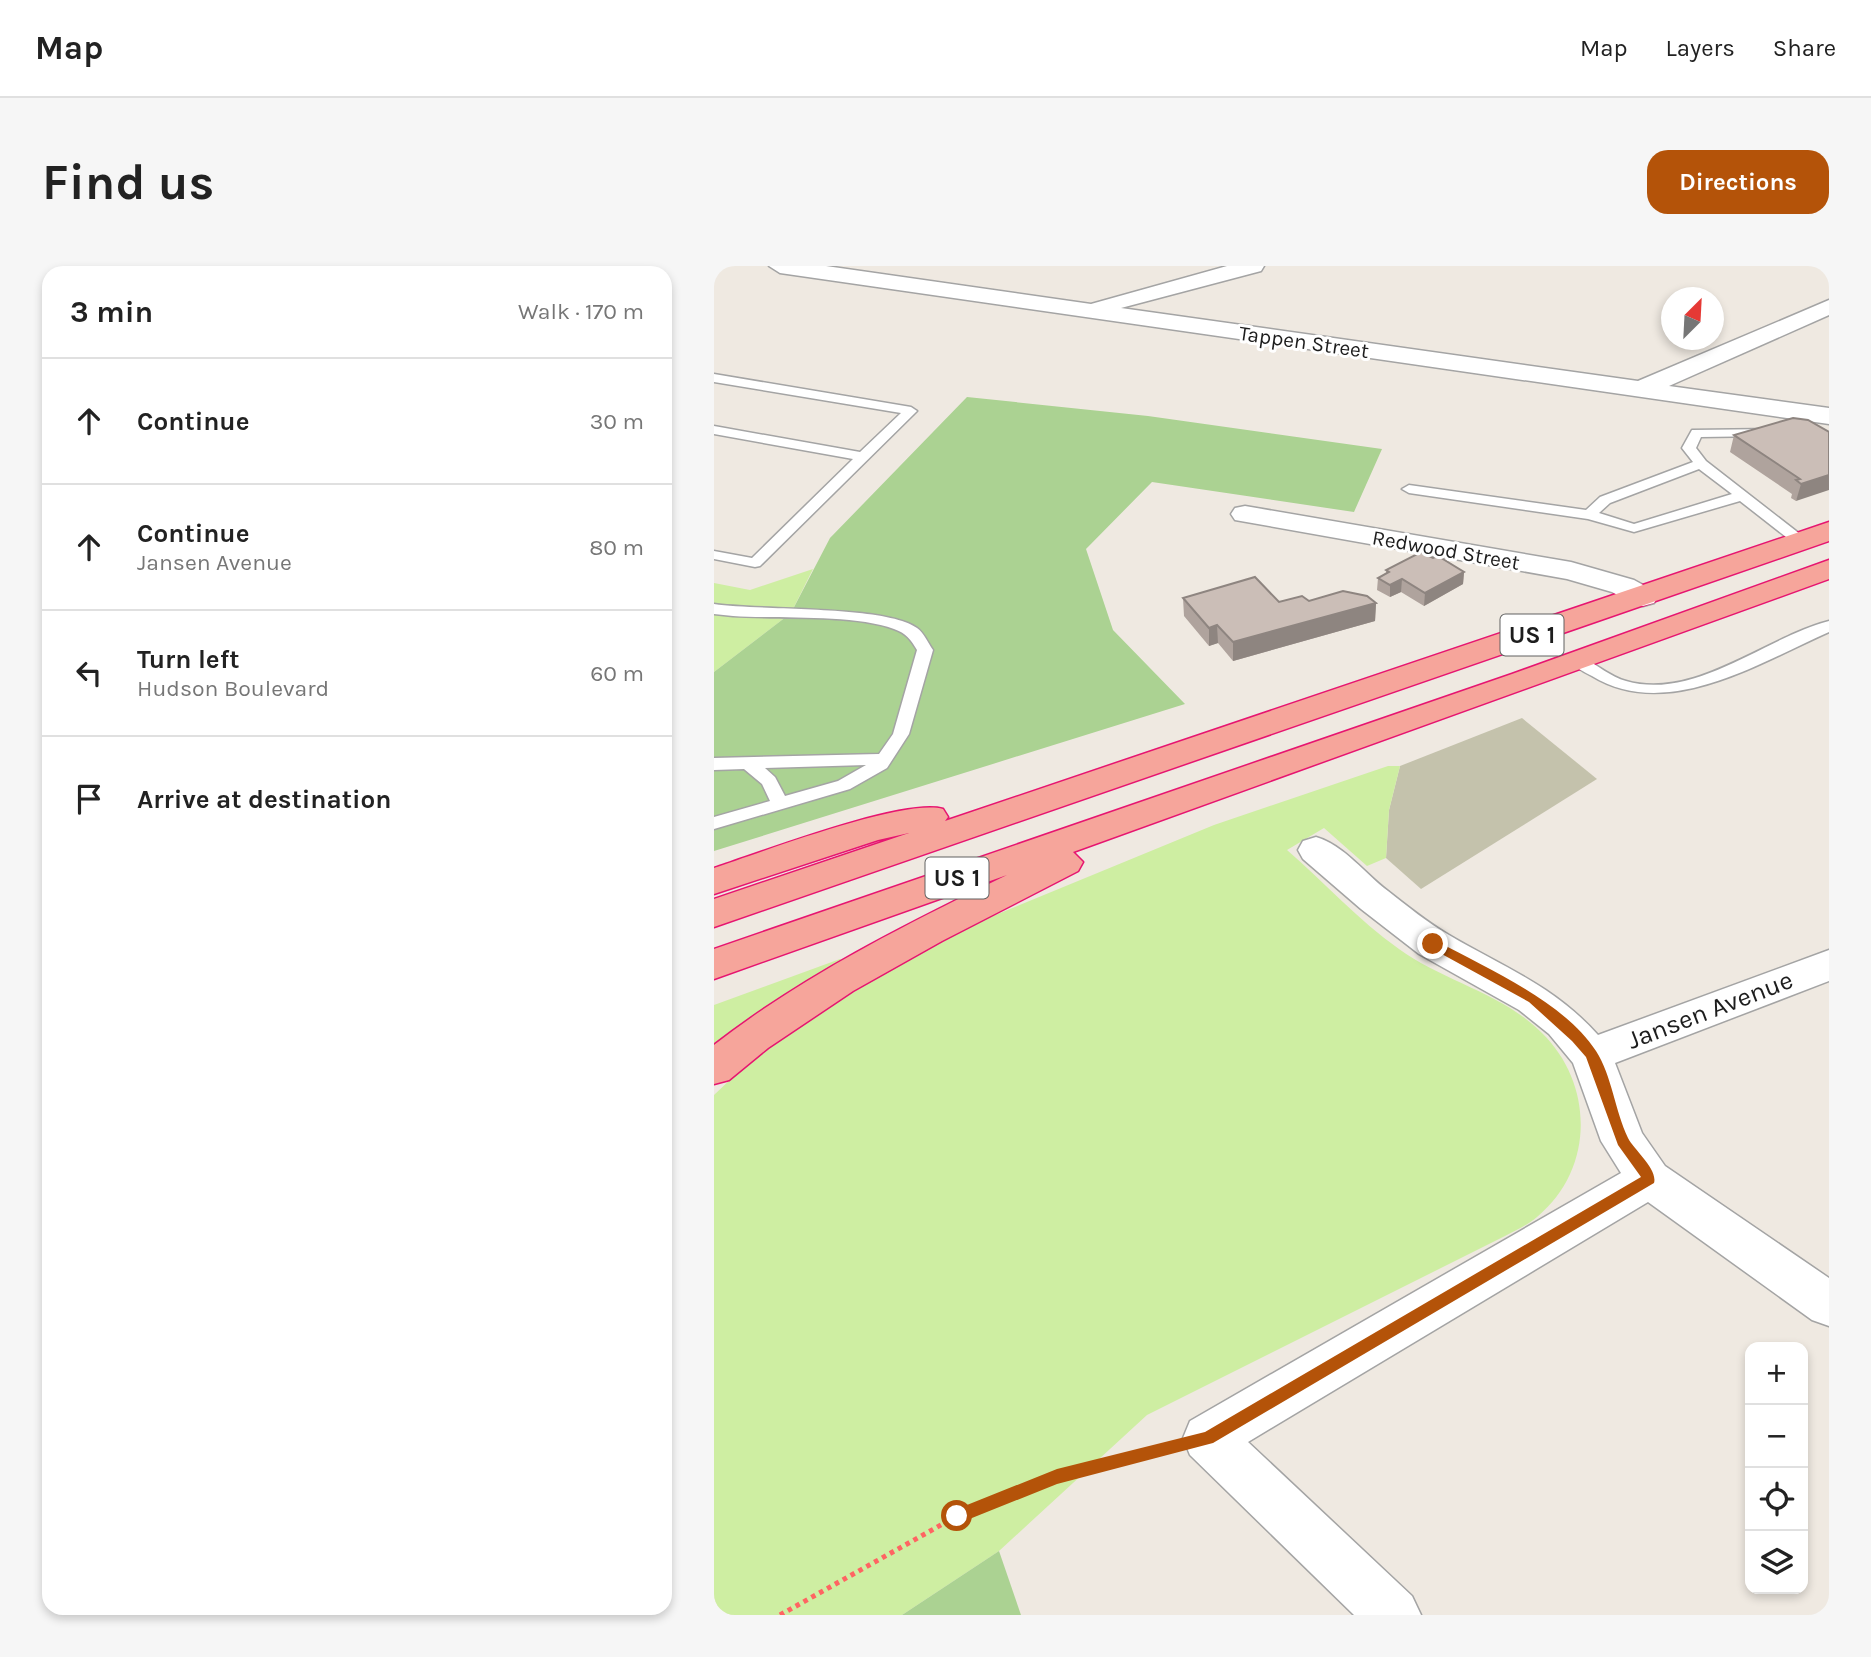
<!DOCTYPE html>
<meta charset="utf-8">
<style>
:root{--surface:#fff;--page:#f6f6f6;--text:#222;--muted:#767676;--line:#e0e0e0;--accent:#b45309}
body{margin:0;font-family:Karla,sans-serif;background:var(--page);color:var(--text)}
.controls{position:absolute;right:21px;bottom:21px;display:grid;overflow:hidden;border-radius:14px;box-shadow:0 4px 10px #0003}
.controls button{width:63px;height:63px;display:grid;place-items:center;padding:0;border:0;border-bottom:2px solid var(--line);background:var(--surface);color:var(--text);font:35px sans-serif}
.compass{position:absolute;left:947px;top:21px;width:63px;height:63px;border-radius:50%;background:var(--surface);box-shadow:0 4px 10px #0003;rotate:24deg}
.stop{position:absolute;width:21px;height:21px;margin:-16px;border:5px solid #b45309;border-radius:50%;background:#fff}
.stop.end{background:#b45309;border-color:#fff;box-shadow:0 2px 7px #0008}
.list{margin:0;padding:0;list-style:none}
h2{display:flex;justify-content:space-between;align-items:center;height:91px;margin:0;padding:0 28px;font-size:30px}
h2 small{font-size:23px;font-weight:400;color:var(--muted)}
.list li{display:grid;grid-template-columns:46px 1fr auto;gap:21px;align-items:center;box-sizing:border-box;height:126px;padding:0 28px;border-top:2px solid var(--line)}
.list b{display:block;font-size:26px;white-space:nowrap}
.list p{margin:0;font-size:23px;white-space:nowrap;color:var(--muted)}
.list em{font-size:23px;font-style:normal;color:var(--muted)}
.icon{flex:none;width:38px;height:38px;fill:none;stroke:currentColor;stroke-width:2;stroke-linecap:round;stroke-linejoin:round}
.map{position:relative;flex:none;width:1115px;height:1349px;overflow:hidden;border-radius:21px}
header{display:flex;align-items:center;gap:42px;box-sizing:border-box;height:98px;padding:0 35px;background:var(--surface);border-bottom:2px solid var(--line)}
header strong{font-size:33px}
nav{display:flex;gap:38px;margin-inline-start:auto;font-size:24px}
.intro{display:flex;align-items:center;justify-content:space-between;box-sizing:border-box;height:168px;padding:0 42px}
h1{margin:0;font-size:49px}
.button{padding:18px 32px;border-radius:21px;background:var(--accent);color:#fff;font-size:24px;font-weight:700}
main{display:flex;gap:42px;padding:0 42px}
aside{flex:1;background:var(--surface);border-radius:21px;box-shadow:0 4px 10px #0003}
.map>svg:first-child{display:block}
.construction{fill:#c4c2ac}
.grass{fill:#ceeea2}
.forest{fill:#abd292}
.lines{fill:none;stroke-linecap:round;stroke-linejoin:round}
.service-casing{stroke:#a4a4a4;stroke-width:3}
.minor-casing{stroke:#a4a4a4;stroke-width:3}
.trunk-casing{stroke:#e61570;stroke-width:3}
.path{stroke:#ff6462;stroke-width:5;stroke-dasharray:4.5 4.5;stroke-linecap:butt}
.service{fill:#fff;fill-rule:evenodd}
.minor{fill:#fff;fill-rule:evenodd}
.trunk{fill:#f6a59b;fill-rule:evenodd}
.wall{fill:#afa39d}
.shaded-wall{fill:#8e8580}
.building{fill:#cbbeb7;stroke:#8e8580;stroke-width:2}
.route{fill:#b45309}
.labels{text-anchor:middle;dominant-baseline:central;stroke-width:6;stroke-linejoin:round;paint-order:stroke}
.far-street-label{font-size:21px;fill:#1d1d1d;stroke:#fff}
.shield{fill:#fff;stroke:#616161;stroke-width:2}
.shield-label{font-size:24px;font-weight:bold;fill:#1d1d1d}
.street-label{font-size:26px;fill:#1d1d1d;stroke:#fff}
</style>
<header>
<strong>Map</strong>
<nav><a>Map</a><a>Layers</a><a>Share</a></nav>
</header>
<div class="intro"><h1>Find us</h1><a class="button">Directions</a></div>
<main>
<aside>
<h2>3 min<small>Walk · 170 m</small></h2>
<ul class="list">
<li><svg class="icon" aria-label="ahead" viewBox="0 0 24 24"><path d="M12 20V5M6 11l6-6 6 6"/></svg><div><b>Continue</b></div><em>30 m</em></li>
<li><svg class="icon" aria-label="ahead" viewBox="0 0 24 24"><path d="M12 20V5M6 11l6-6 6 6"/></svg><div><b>Continue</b><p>Jansen Avenue</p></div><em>80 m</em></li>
<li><svg class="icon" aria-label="left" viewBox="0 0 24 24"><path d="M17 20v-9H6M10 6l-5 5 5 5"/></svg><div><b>Turn left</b><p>Hudson Boulevard</p></div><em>60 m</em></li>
<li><svg class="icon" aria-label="arrive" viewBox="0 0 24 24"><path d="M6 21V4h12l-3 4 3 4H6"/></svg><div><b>Arrive at destination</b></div></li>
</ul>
</aside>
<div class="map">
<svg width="1115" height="1349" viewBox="0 0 1115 1349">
<rect width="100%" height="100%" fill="#efe9e1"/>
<!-- construction -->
<polygon class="construction" points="808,452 883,513 707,623 672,592 675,544 686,500"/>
<!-- grass -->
<g class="grass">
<polygon points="99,303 77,347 0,406 0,317 36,324"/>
<path d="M 674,500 L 686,500 L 675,544 L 672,592 L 653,600 L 610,562 L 573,584 C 610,616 645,655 685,683 C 729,715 790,728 828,767 C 880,818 881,903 823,951 C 814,959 802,964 791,970 L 433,1149 L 285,1285 L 188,1349 L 0,1349 L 0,829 L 58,774 L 245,664 L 500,559 Z"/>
<polygon points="126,693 130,697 0,780 0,739"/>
</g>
<!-- forest -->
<g class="forest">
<polygon points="253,131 434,150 668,183 640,246 438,216 372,283 399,364 471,438 0,585 0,406 77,347 116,272"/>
<polygon points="285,1285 307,1349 188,1349"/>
</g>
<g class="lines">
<defs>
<g id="service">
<polygon points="0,108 197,141 203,145 46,300 41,301 0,293 0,285 38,292 139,193 0,168 0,160 146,186 187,147 0,116"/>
<path d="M 1060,163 L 1060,169 L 1055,170 L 987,171 L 982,182 L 992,195 L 1091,272 L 1091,278 L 1081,278 L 1026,235 L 920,266 L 874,253 L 695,227 L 688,223 L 695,219 L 872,244 L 886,231 L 979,196 L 968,182 L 978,164 ZM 985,203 L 1018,228 L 920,258 L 885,247 L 896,237 Z"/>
<path d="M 0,338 C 46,345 171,339 203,362 C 210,367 214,377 219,384 L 195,468 L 173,502 L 136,523 L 0,563 L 0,551 L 56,535 L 48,518 L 30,503 L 0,504 L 0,492 L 165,488 L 179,468 L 203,384 C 197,374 192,367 180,363 C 139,348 65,353 19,350 L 0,348 ZM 152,499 L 124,515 L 71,530 L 61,511 L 51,502 Z"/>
<path d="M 1115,355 L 1115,366 C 1045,397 953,456 878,410 C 870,406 862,402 856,395 L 864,390 L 870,392 C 883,399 897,411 912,415 C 981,435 1052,371 1115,355 Z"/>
</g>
<g id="minor">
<polygon points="55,0 112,0 377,38 513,0 550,0 547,5 407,42 924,115 1115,34 1115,49 955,120 1115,142 1115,158 66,7"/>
<polygon points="531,240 857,296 920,314 940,325 944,331 940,337 929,340 918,337 898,326 853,313 521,254 517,248 521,242"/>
<path d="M 602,571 C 630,579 651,608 674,625 C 693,640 714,657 735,669 C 791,702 839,719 884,769 L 1115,684 L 1115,715 L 901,797 L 928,867 L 951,900 L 1115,1012 L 1115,1060 L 1098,1054 L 934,936 L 534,1176 L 698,1330 L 707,1349 L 640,1349 L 476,1189 L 469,1172 L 476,1155 L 907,907 L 887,875 L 859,797 L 835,768 L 805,744 L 705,688 L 647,643 L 589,593 L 584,584 L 589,575 Z"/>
</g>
<g id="trunk">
<path d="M 1115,256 L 1115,275 L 0,661 L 0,633 L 195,567 L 164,574 L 0,628 L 0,602 C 46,587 189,532 229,543 L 234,551 L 231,555 Z"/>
<path d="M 1115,294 L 1115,313 L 359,586 L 369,596 L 364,605 L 228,675 L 139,725 L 54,782 L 15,814 L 0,818 L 0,779 C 90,709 191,659 293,609 L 0,713 L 0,683 L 798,408 Z"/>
</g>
</defs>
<!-- service casing -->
<use href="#service" class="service-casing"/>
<!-- minor casing -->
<use href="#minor" class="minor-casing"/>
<!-- trunk casing -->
<use href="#trunk" class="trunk-casing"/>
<!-- path -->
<polyline class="path" points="66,1349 243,1250 343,1210 455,1182"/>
<!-- service -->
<use href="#service" class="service"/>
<!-- minor -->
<use href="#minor" class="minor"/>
<!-- trunk -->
<use href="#trunk" class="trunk"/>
</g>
<!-- wall -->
<g class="wall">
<polygon points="1115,166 1082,235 1077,232 1078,228 1016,186 1020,169"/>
<polygon points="719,292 750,306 749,318 710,340 687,326 676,331 663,324 664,312 672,308 672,304"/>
<polygon points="469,332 565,336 595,335 662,337 661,355 519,395 504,377 495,380 470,350"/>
</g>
<!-- shaded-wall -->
<g class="shaded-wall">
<polygon points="1115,209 1115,224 1082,235 1087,218"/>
<polygon points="750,306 749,318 710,340 711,327"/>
<polygon points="688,313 687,326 676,331 676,319"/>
<polygon points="662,337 661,355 519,395 519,376"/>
<polygon points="503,359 504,377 495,380 495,362"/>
</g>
<!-- building -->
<g class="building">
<polygon points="1079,152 1094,154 1115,166 1115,209 1087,218 1082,214 1086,213 1020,169"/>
<polygon points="707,286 719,292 724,290 750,306 711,327 688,313 676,319 664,312 675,306 672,304"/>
<polygon points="541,311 565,336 588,330 595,335 629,325 653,330 662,337 519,376 503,359 495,362 469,332"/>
</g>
<!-- route -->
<path class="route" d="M 715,675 L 723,675 C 775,704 848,734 882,785 C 898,810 901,845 914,872 C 920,884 944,903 940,917 L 499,1177 L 343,1218 L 243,1258 L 238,1256 L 238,1245 L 343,1203 L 491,1166 L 927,911 L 904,879 L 872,791 L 858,775 L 815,736 L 715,681 Z"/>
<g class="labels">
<!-- far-street labels -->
<g class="far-street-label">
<text transform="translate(590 76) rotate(8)">Tappen Street</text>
<text transform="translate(732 284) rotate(10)">Redwood Street</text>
</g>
<!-- shield labels -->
<g class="shield">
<rect x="786.5" y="348.5" width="63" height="41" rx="5"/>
<rect x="211.5" y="591.5" width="63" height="41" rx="5"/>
</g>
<g class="shield-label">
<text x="818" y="369">US 1</text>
<text x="243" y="612">US 1</text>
</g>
<!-- street labels -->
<g class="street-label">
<text transform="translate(996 744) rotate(-21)">Jansen Avenue</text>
</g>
</g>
</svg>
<div class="controls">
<button>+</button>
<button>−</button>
<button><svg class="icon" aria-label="locate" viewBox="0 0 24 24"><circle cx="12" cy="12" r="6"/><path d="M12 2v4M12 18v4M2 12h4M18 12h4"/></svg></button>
<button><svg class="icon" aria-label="layers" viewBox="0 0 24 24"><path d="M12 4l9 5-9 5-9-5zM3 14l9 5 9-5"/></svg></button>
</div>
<svg class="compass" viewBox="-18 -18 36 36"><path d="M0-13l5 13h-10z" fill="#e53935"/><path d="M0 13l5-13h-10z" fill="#767676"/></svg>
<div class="stop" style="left:243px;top:1250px"></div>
<div class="stop end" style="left:719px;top:678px"></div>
</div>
</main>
